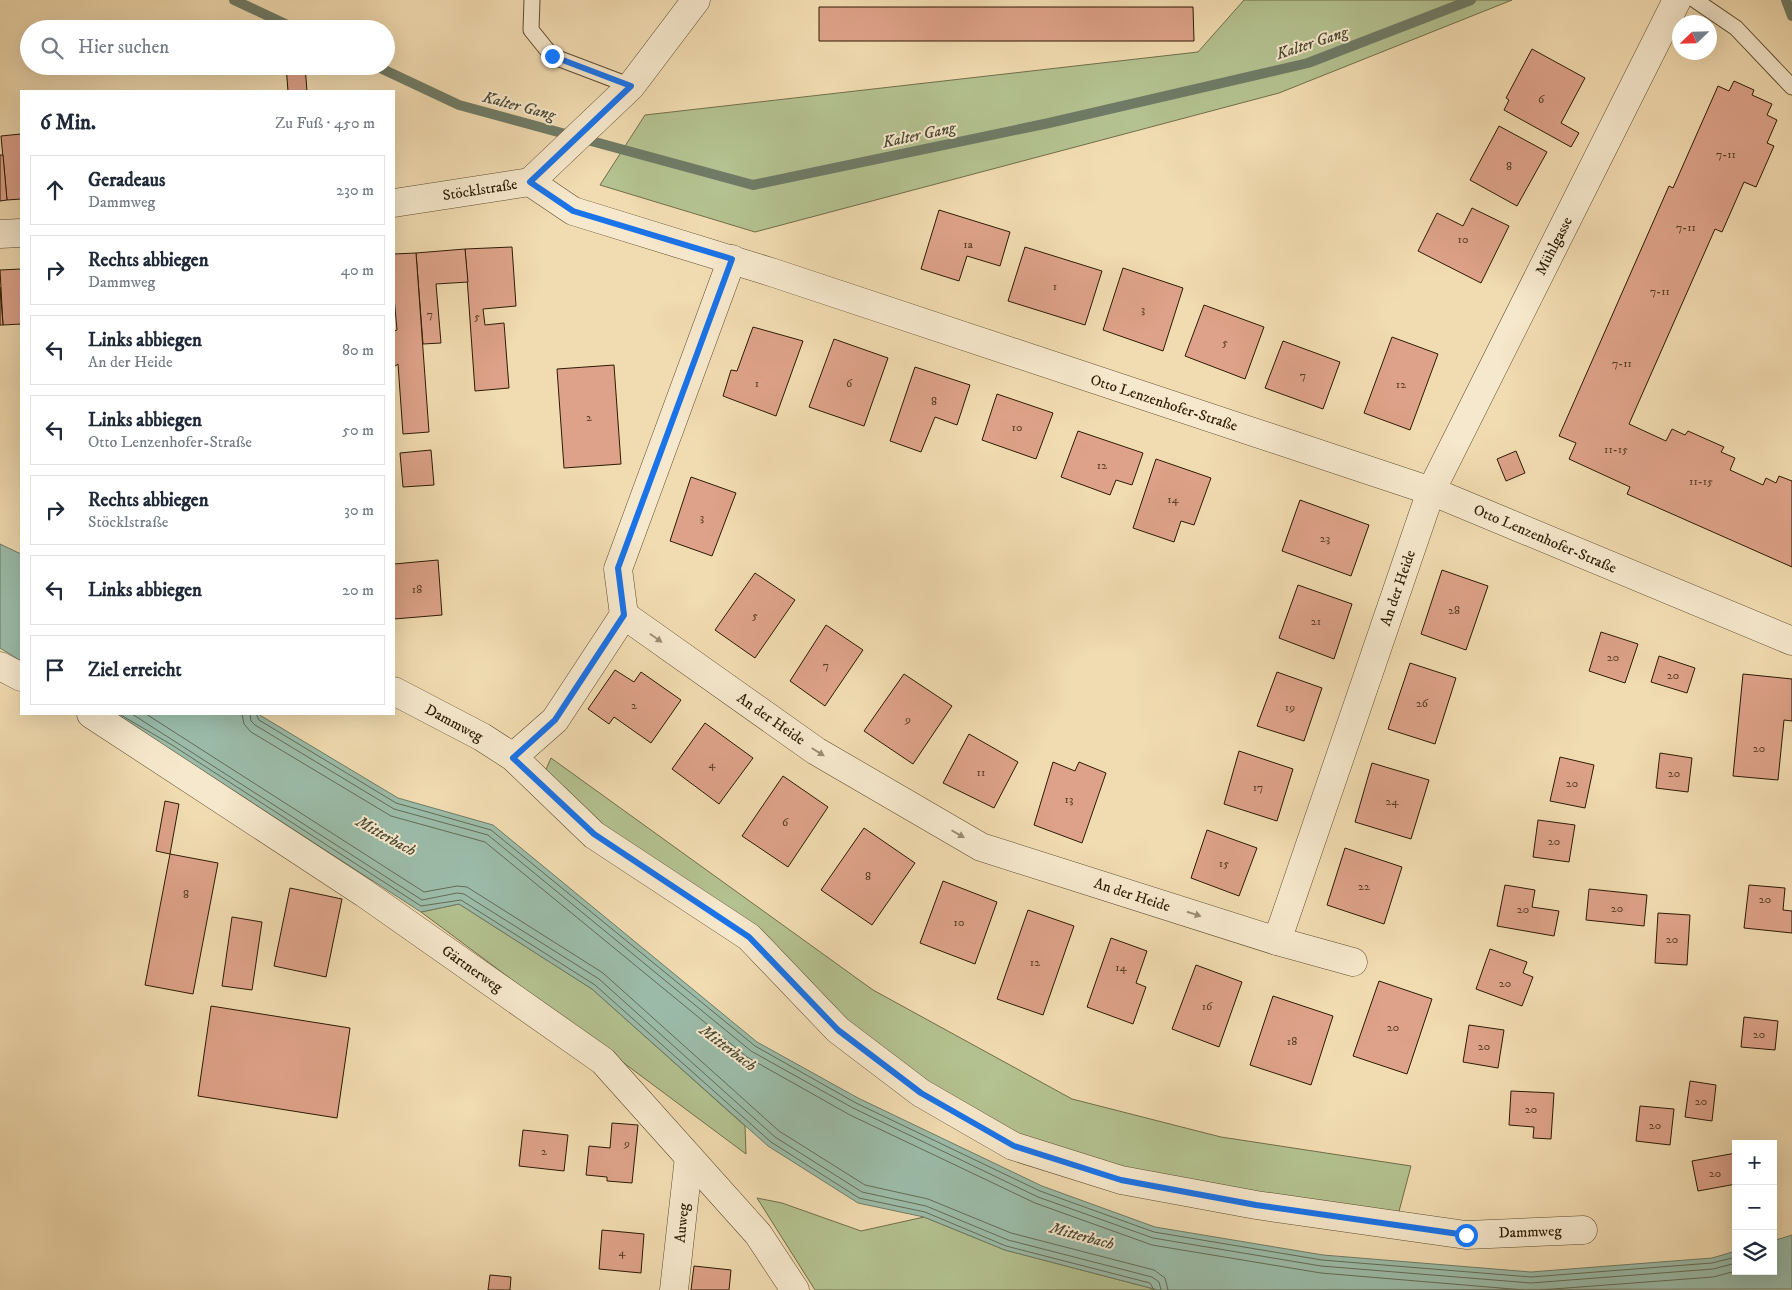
<!DOCTYPE html>
<html lang="de">
<meta charset="utf-8">
<style>
:root{--surface:#fff;--page:#f6f6f7;--text:#1f2937;--muted:#747a83;--line:#e0e1e3}
body{margin:0;font-family:"IM FELL DW Pica",serif;background:var(--page);color:var(--text)}
.controls{position:absolute;right:15px;bottom:15px;display:grid;overflow:hidden;border-radius:0px;box-shadow:0 5px 20px #0002}
.controls button{width:45px;height:45px;display:grid;place-items:center;padding:0;border:0;border-bottom:1px solid var(--line);background:var(--surface);color:var(--text);font:25px sans-serif}
.compass{position:absolute;left:1672px;top:15px;width:45px;height:45px;border-radius:50%;background:var(--surface);box-shadow:0 5px 20px #0002;rotate:247deg}
.stop{position:absolute;width:15px;height:15px;margin:-11px;border:4px solid #1a73e8;border-radius:50%;background:#fff}
.stop.end{background:#1a73e8;border-color:#fff;box-shadow:0 1px 5px #0008}
.list{margin:0;padding:0;list-style:none}
h2{display:flex;justify-content:space-between;align-items:center;height:65px;margin:0;padding:0 20px;font-size:21px}
h2 small{font-size:16px;font-weight:400;color:var(--muted)}
.list li{display:grid;grid-template-columns:32px 1fr auto;gap:15px;align-items:center;box-sizing:border-box;height:70px;margin:0 10px 10px;padding:0 10px;border:1px solid var(--line);border-radius:0px}
.list b{display:block;font-size:19px;white-space:nowrap}
.list p{margin:0;font-size:16px;white-space:nowrap;color:var(--muted)}
.list em{font-size:16px;font-style:normal;color:var(--muted)}
.icon{flex:none;width:28px;height:28px;fill:none;stroke:currentColor;stroke-width:2;stroke-linecap:round;stroke-linejoin:round}
.map{position:relative;flex:none;width:1792px;height:1290px;overflow:hidden}
.search{position:absolute;background:var(--surface);box-shadow:0 5px 20px #0002;left:20px;top:20px;width:375px;height:55px;display:flex;align-items:center;gap:12px;box-sizing:border-box;padding:0 18px;border-radius:28px;color:var(--muted);font-size:19px}
.panel{position:absolute;background:var(--surface);box-shadow:0 5px 20px #0002;left:20px;top:90px;width:375px;height:625px;border-radius:0px}
.map>svg:first-child{display:block}
.green{fill:#b4c190;stroke:#706e4a}
.water{fill:#9bbba8;stroke:#6f7b66}
.lines{fill:none;stroke-linecap:round;stroke-linejoin:round}
.shore{stroke:#646b56;stroke-width:1}
.stream{stroke:#6f7b66;stroke-width:10}
.building{fill:#dda289;stroke:#2c1b03}
.service-casing{stroke:#5d4b2e;stroke-width:17}
.minor-casing{stroke:#5d4b2e;stroke-width:29}
.tertiary-casing{stroke:#5d4b2e;stroke-width:29}
.service{stroke:#f6e8cc;stroke-width:15}
.minor{stroke:#f6e8cc;stroke-width:28}
.tertiary{stroke:#f6e8cc;stroke-width:28}
.oneway{fill:#9b8c72}
.route{stroke:#1a73e8;stroke-width:6}
.labels{text-anchor:middle;dominant-baseline:central;stroke-width:4;stroke-linejoin:round;paint-order:stroke}
.number-label{font-size:12px;fill:#583d24}
.street-label{font-size:15px;fill:#2c1b03;stroke:#f6e8cc}
.water-label{font-size:16px;font-style:italic;fill:#4d4b35;stroke:#f6e8cc}
</style>
<div class="map">
<svg width="1792" height="1290" viewBox="0 0 1792 1290">
<rect width="100%" height="100%" fill="#f1dbb0"/>
<filter id="stains"><feTurbulence type="fractalNoise" baseFrequency=".004" numOctaves="4"/><feColorMatrix values="0 0 0 0 .2 0 0 0 0 .09 0 0 0 0 .02 0 0 0 .5 -.17"/></filter>
<radialGradient id="worn" r=".72"><stop offset=".6" stop-color="#630" stop-opacity="0"/><stop offset="1" stop-color="#630" stop-opacity=".3"/></radialGradient>
<!-- green -->
<g class="green">
<polygon points="1244,0 1512,0 1279,93 755,232 600,185 645,115 1198,52"/>
<polygon points="551,758 873,990 1072,1099 1221,1137 1411,1166 1397,1219 1162,1180 1011,1134 922,1086 607,829 544,774"/>
<polygon points="459,904 592,989 745,1126 746,1154 421,912"/>
<polygon points="757,1198 782,1203 861,1231 924,1217 1005,1250 1158,1290 815,1290"/>
</g>
<!-- water -->
<g class="water">
<polygon points="0,544 21,554 21,661 0,648"/>
<polygon points="110,714 258,714 398,798 493,825 757,1042 858,1098 1042,1186 1155,1227 1323,1255 1531,1272 1712,1258 1736,1251 1736,1271 1773,1271 1773,1241 1792,1235 1792,1289 1158,1290 1005,1250 924,1217 858,1203 768,1146 592,989 459,904 421,912 169,749"/>
</g>
<g class="lines">
<!-- shore -->
<g class="shore">
<polyline points="119,714 172,745 421,906 461,900 595,985 771,1142 859,1198 925,1212 1006,1246 1150,1283 1154,1290"/>
<polyline points="132,714 422,900 457,893 464,894 599,979 775,1137 862,1192 926,1206 1008,1240 1152,1277 1159,1282 1161,1290"/>
<polyline points="146,714 424,892 457,886 467,887 603,973 779,1131 865,1185 928,1199 1011,1233 1154,1270 1165,1278 1168,1290"/>
<polyline points="242,714 244,724 251,732 391,816 485,842 747,1057 850,1115 1035,1203 1152,1245 1321,1273 1524,1290"/>
<polyline points="250,714 251,721 255,725 394,809 488,835 751,1051 853,1108 1038,1197 1153,1238 1321,1266 1531,1283 1713,1269 1736,1263"/>
<polyline points="256,714 259,720 396,803 491,830 755,1046 856,1103 1040,1191 1154,1232 1322,1260 1531,1277 1712,1263 1736,1257"/>
<polyline points="1540,1290 1713,1277 1736,1271"/>
</g>
<!-- stream -->
<g class="stream">
<polyline points="234,0 296,29"/>
<polyline points="1786,0 1792,16"/>
<polyline points="376,66 459,105 753,185 1049,123 1308,63 1471,0"/>
</g>
</g>
<!-- building -->
<g class="building">
<polygon points="819,7 1193,7 1194,41 819,41"/>
<polygon points="1532,49 1585,78 1561,123 1579,133 1571,147 1504,110 1509,100 1506,98"/>
<polygon points="286,66 305,66 307,91 288,91"/>
<polygon points="1734,81 1754,90 1752,95 1772,104 1767,115 1777,120 1767,143 1774,146 1756,187 1744,182 1722,232 1715,229 1629,424 1666,441 1672,429 1685,435 1688,431 1724,447 1721,452 1735,458 1730,470 1763,485 1766,478 1776,483 1779,476 1792,481 1792,567 1627,494 1630,487 1569,459 1576,443 1559,436 1669,186 1673,188 1718,86 1729,91"/>
<polygon points="1499,126 1547,152 1517,206 1470,180"/>
<polygon points="21,134 21,199 7,200 1,136"/>
<polygon points="0,155 3,155 7,200 0,201"/>
<polygon points="1472,208 1509,226 1481,283 1418,251 1437,213 1463,226"/>
<polygon points="939,210 1010,232 1000,266 967,256 959,281 921,269"/>
<polygon points="512,247 516,306 483,309 485,325 504,323 509,388 475,391 465,249"/>
<polygon points="1025,247 1102,271 1085,325 1008,301"/>
<polygon points="465,249 468,282 436,284 441,343 423,344 416,253"/>
<polygon points="416,253 429,432 403,434 398,364 394,367 394,331 397,330 394,297 394,254"/>
<polygon points="1123,268 1183,288 1163,351 1103,330"/>
<polygon points="21,269 21,324 3,325 0,270"/>
<polygon points="0,287 3,325 0,325"/>
<polygon points="1204,305 1264,327 1245,379 1185,356"/>
<polygon points="753,327 803,341 776,416 723,396 731,370 737,371"/>
<polygon points="1392,337 1438,354 1410,430 1364,413"/>
<polygon points="834,339 888,358 864,426 809,407"/>
<polygon points="1283,341 1340,362 1323,409 1265,388"/>
<polygon points="614,365 621,464 564,468 557,369"/>
<polygon points="915,367 970,385 957,425 935,417 921,452 890,441"/>
<polygon points="997,394 1053,413 1036,459 982,440"/>
<polygon points="1078,431 1143,453 1132,485 1116,480 1110,495 1061,477"/>
<polygon points="431,450 434,485 403,487 400,453"/>
<polygon points="1516,451 1525,473 1506,481 1497,459"/>
<polygon points="1156,459 1211,478 1194,525 1181,521 1174,542 1133,528"/>
<polygon points="691,477 736,493 712,556 670,541"/>
<polygon points="1300,500 1369,525 1351,576 1282,551"/>
<polygon points="438,560 442,615 394,619 394,564"/>
<polygon points="1442,570 1488,586 1466,650 1421,634"/>
<polygon points="755,573 795,600 755,658 715,630"/>
<polygon points="1298,585 1352,604 1334,659 1279,638"/>
<polygon points="826,625 863,650 825,706 790,681"/>
<polygon points="1601,632 1638,644 1625,683 1589,671"/>
<polygon points="1659,656 1695,668 1687,693 1651,682"/>
<polygon points="1410,663 1456,678 1435,744 1388,729"/>
<polygon points="615,670 634,682 641,672 681,700 651,743 614,717 609,724 588,709"/>
<polygon points="1277,672 1322,688 1304,741 1257,726"/>
<polygon points="904,674 952,706 913,764 864,731"/>
<polygon points="1743,674 1792,679 1792,721 1784,720 1778,780 1733,776"/>
<polygon points="705,723 753,758 719,804 672,769"/>
<polygon points="969,734 1018,762 994,808 943,783"/>
<polygon points="1239,751 1293,769 1277,821 1224,804"/>
<polygon points="1660,753 1692,758 1688,792 1656,788"/>
<polygon points="1560,757 1594,765 1585,808 1550,801"/>
<polygon points="1053,762 1075,771 1079,762 1106,773 1082,843 1034,825"/>
<polygon points="1372,763 1429,780 1411,839 1355,822"/>
<polygon points="783,776 828,807 788,867 742,836"/>
<polygon points="165,801 179,804 170,854 156,851"/>
<polygon points="1538,820 1575,825 1569,862 1533,857"/>
<polygon points="864,828 915,863 872,925 821,890"/>
<polygon points="1207,830 1257,848 1239,896 1191,878"/>
<polygon points="1345,848 1402,867 1384,924 1327,905"/>
<polygon points="170,854 218,863 193,994 145,985"/>
<polygon points="943,881 997,902 975,964 920,943"/>
<polygon points="1505,885 1535,890 1532,907 1559,911 1554,936 1497,926"/>
<polygon points="1749,885 1785,888 1783,910 1792,911 1792,933 1744,928"/>
<polygon points="290,888 342,899 326,977 274,966"/>
<polygon points="1589,889 1647,895 1644,926 1586,920"/>
<polygon points="1028,910 1074,926 1043,1015 997,999"/>
<polygon points="1658,913 1690,915 1687,965 1655,963"/>
<polygon points="232,917 262,922 252,990 222,986"/>
<polygon points="1111,938 1147,951 1136,983 1146,987 1133,1024 1087,1007"/>
<polygon points="1490,949 1527,962 1523,973 1533,977 1522,1006 1476,989"/>
<polygon points="1196,965 1242,982 1219,1047 1172,1029"/>
<polygon points="1379,981 1432,999 1407,1074 1353,1056"/>
<polygon points="1273,996 1333,1016 1311,1085 1250,1065"/>
<polygon points="211,1006 350,1028 337,1118 198,1096"/>
<polygon points="1744,1017 1778,1021 1775,1050 1741,1047"/>
<polygon points="1469,1025 1504,1030 1498,1068 1463,1062"/>
<polygon points="1690,1081 1716,1085 1712,1121 1685,1117"/>
<polygon points="1511,1091 1554,1093 1551,1139 1533,1138 1534,1127 1509,1125"/>
<polygon points="1640,1106 1674,1109 1670,1145 1636,1141"/>
<polygon points="612,1123 638,1125 632,1183 607,1181 607,1177 586,1175 589,1146 610,1148"/>
<polygon points="523,1130 568,1135 564,1171 519,1166"/>
<polygon points="1736,1153 1736,1184 1698,1191 1692,1161"/>
<polygon points="602,1230 644,1234 641,1273 599,1269"/>
<polygon points="694,1266 731,1270 729,1290 691,1290"/>
<polygon points="490,1275 511,1277 510,1290 488,1290"/>
</g>
<g class="lines">
<defs>
<g id="service">
<polyline points="532,0 531,30 552,56 631,86"/>
<polyline points="1695,0 1736,28 1792,87"/>
</g>
<g id="minor">
<polyline points="530,182 573,211 774,273 1431,491 1792,641"/>
<polyline points="732,259 618,569 624,615 816,751 981,847 1277,941 1431,491 1677,0"/>
<polyline points="0,666 21,677"/>
<polyline points="394,691 482,737 513,757 594,835 749,937 838,1030 921,1093 1013,1146 1121,1180 1256,1205 1466,1235 1583,1230"/>
<polyline points="91,714 364,893 603,1061 758,1234 795,1290"/>
<polyline points="513,757 555,720 624,615"/>
<polyline points="1277,941 1353,962"/>
<polyline points="674,1290 689,1157"/>
</g>
<g id="tertiary">
<polyline points="394,203 530,182 631,86 696,0"/>
<polyline points="0,234 21,233"/>
</g>
</defs>
<!-- service casing -->
<use href="#service" class="service-casing"/>
<!-- minor casing -->
<use href="#minor" class="minor-casing"/>
<!-- tertiary casing -->
<use href="#tertiary" class="tertiary-casing"/>
<!-- service -->
<use href="#service" class="service"/>
<!-- minor -->
<use href="#minor" class="minor"/>
<!-- tertiary -->
<use href="#tertiary" class="tertiary"/>
</g>
<!-- one-way arrows -->
<defs><path id="oneway-solid" d="M-6-.8H1V-3.2L6.5 0L1 3.2V.8H-6Z" transform="scale(1.25)"/></defs>
<g class="oneway">
<use href="#oneway-solid" transform="translate(656 638) rotate(35)"/>
<use href="#oneway-solid" transform="translate(818 752) rotate(32)"/>
<use href="#oneway-solid" transform="translate(958 834) rotate(30)"/>
<use href="#oneway-solid" transform="translate(1194 914) rotate(18)"/>
</g>
<g class="lines">
<!-- route -->
<polyline class="route" points="552,56 631,86 530,182 573,211 732,259 618,568 624,615 555,720 513,758 594,834 749,937 838,1030 921,1093 1014,1146 1121,1180 1256,1205 1466,1235"/>
</g>
<g class="labels">
<!-- number labels -->
<g class="number-label">
<text x="1541" y="99">6</text>
<text x="1726" y="154">7-11</text>
<text x="1509" y="166">8</text>
<text x="1686" y="227">7-11</text>
<text x="1463" y="239">10</text>
<text x="968" y="244">1a</text>
<text x="1055" y="286">1</text>
<text x="1660" y="291">7-11</text>
<text x="1143" y="309">3</text>
<text x="430" y="314">7</text>
<text x="477" y="316">5</text>
<text x="1225" y="342">5</text>
<text x="1622" y="363">7-11</text>
<text x="1303" y="375">7</text>
<text x="757" y="383">1</text>
<text x="849" y="383">6</text>
<text x="1401" y="384">12</text>
<text x="934" y="401">8</text>
<text x="589" y="417">2</text>
<text x="1017" y="427">10</text>
<text x="1616" y="449">11-15</text>
<text x="1102" y="465">12</text>
<text x="1701" y="481">11-15</text>
<text x="1173" y="499">14</text>
<text x="702" y="517">3</text>
<text x="1325" y="538">23</text>
<text x="417" y="589">18</text>
<text x="1454" y="610">28</text>
<text x="755" y="615">5</text>
<text x="1316" y="621">21</text>
<text x="1613" y="657">20</text>
<text x="826" y="665">7</text>
<text x="1673" y="675">20</text>
<text x="1422" y="703">26</text>
<text x="634" y="705">2</text>
<text x="1290" y="707">19</text>
<text x="908" y="719">9</text>
<text x="1759" y="748">20</text>
<text x="712" y="764">4</text>
<text x="981" y="772">11</text>
<text x="1674" y="773">20</text>
<text x="1572" y="783">20</text>
<text x="1258" y="787">17</text>
<text x="1069" y="799">13</text>
<text x="1392" y="801">24</text>
<text x="785" y="822">6</text>
<text x="1554" y="841">20</text>
<text x="1224" y="863">15</text>
<text x="868" y="876">8</text>
<text x="1364" y="886">22</text>
<text x="186" y="894">8</text>
<text x="1765" y="899">20</text>
<text x="1617" y="908">20</text>
<text x="1523" y="909">20</text>
<text x="959" y="922">10</text>
<text x="1672" y="939">20</text>
<text x="1035" y="962">12</text>
<text x="1121" y="967">14</text>
<text x="1505" y="983">20</text>
<text x="1207" y="1006">16</text>
<text x="1393" y="1027">20</text>
<text x="1759" y="1034">20</text>
<text x="1292" y="1041">18</text>
<text x="1484" y="1046">20</text>
<text x="1701" y="1101">20</text>
<text x="1531" y="1109">20</text>
<text x="1655" y="1125">20</text>
<text x="627" y="1143">9</text>
<text x="544" y="1151">2</text>
<text x="1715" y="1173">20</text>
<text x="622" y="1252">4</text>
</g>
<!-- street labels -->
<g class="street-label">
<text transform="translate(480 190) rotate(-9)">Stöcklstraße</text>
<text transform="translate(1554 246) rotate(-63)">Mühlgasse</text>
<text transform="translate(1164 403) rotate(18)">Otto Lenzenhofer-Straße</text>
<text transform="translate(1545 539) rotate(23)">Otto Lenzenhofer-Straße</text>
<text transform="translate(1398 588) rotate(-71)">An der Heide</text>
<text transform="translate(771 719) rotate(35)">An der Heide</text>
<text transform="translate(454 723) rotate(28)">Dammweg</text>
<text transform="translate(1132 895) rotate(18)">An der Heide</text>
<text transform="translate(472 969) rotate(35)">Gärtnerweg</text>
<text transform="translate(682 1223) rotate(-84)">Auweg</text>
<text transform="translate(1530 1232) rotate(-2)">Dammweg</text>
</g>
<!-- water labels -->
<g class="water-label">
<text transform="translate(1312 43) rotate(-18)">Kalter Gang</text>
<text transform="translate(519 106) rotate(15)">Kalter Gang</text>
<text transform="translate(919 135) rotate(-12)">Kalter Gang</text>
<text transform="translate(386 836) rotate(29)">Mitterbach</text>
<text transform="translate(728 1048) rotate(37)">Mitterbach</text>
<text transform="translate(1082 1236) rotate(15)">Mitterbach</text>
</g>
</g>
<rect width="100%" height="100%" filter="url(#stains)"/>
<rect width="100%" height="100%" fill="url(#worn)"/>
</svg>
<div class="controls">
<button>+</button>
<button>−</button>
<button><svg class="icon" aria-label="layers" viewBox="0 0 24 24"><path d="M12 4l9 5-9 5-9-5zM3 14l9 5 9-5"/></svg></button>
</div>
<svg class="compass" viewBox="-18 -18 36 36"><path d="M0-13l5 13h-10z" fill="#e53935"/><path d="M0 13l5-13h-10z" fill="#747a83"/></svg>
<div class="stop" style="left:1466px;top:1235px"></div>
<div class="stop end" style="left:552px;top:56px"></div>
<div class="search"><svg class="icon" aria-label="search" viewBox="0 0 24 24"><circle cx="10" cy="10" r="6"/><path d="M15 15l6 6"/></svg>Hier suchen</div>
<section class="panel">
<h2>6 Min.<small>Zu Fuß · 450 m</small></h2>
<ul class="list">
<li><svg class="icon" aria-label="ahead" viewBox="0 0 24 24"><path d="M12 20V5M6 11l6-6 6 6"/></svg><div><b>Geradeaus</b><p>Dammweg</p></div><em>230 m</em></li>
<li><svg class="icon" aria-label="right" viewBox="0 0 24 24"><path d="M7 20v-9h11M14 6l5 5-5 5"/></svg><div><b>Rechts abbiegen</b><p>Dammweg</p></div><em>40 m</em></li>
<li><svg class="icon" aria-label="left" viewBox="0 0 24 24"><path d="M17 20v-9H6M10 6l-5 5 5 5"/></svg><div><b>Links abbiegen</b><p>An der Heide</p></div><em>80 m</em></li>
<li><svg class="icon" aria-label="left" viewBox="0 0 24 24"><path d="M17 20v-9H6M10 6l-5 5 5 5"/></svg><div><b>Links abbiegen</b><p>Otto Lenzenhofer-Straße</p></div><em>50 m</em></li>
<li><svg class="icon" aria-label="right" viewBox="0 0 24 24"><path d="M7 20v-9h11M14 6l5 5-5 5"/></svg><div><b>Rechts abbiegen</b><p>Stöcklstraße</p></div><em>30 m</em></li>
<li><svg class="icon" aria-label="left" viewBox="0 0 24 24"><path d="M17 20v-9H6M10 6l-5 5 5 5"/></svg><div><b>Links abbiegen</b></div><em>20 m</em></li>
<li><svg class="icon" aria-label="arrive" viewBox="0 0 24 24"><path d="M6 21V4h12l-3 4 3 4H6"/></svg><div><b>Ziel erreicht</b></div></li>
</ul>
</section>
</div>
